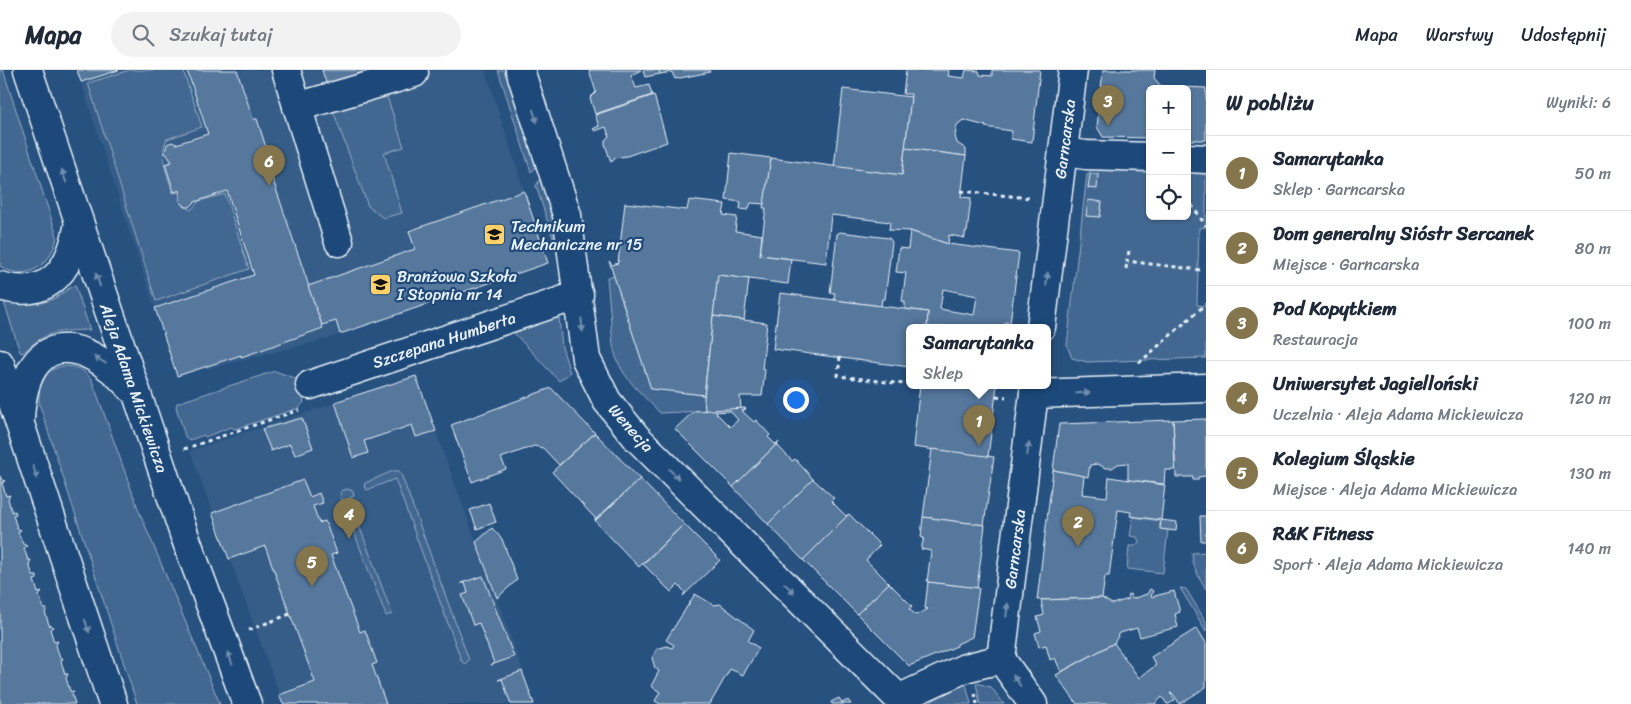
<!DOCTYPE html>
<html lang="pl">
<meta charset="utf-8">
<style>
:root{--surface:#fff;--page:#f2f2f3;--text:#1f2937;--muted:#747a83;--line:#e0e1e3;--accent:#84754c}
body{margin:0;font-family:Sriracha,sans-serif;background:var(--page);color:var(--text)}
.controls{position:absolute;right:15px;top:15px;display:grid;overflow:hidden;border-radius:8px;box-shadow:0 1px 4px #0004}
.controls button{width:45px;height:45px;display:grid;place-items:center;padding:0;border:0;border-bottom:1px solid var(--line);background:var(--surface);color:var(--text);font:25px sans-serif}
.you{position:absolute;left:795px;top:329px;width:18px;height:18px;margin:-12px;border:4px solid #fff;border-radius:50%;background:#1a73e8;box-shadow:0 0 0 8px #1a73e833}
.badge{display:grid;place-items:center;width:32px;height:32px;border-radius:50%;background:var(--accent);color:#fff;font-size:16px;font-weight:700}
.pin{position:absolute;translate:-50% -41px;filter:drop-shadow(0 1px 2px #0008)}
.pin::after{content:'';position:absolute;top:26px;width:18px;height:15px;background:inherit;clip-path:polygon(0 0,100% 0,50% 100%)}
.popup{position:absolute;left:906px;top:254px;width:145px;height:65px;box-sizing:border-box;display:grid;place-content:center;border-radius:8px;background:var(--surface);filter:drop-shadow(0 1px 4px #0005);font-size:16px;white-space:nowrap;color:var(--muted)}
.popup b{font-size:19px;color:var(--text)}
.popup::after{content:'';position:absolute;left:50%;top:100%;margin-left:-10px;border:10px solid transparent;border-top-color:var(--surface)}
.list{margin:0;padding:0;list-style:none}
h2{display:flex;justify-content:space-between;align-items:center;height:65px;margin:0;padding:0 20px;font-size:21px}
h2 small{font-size:16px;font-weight:400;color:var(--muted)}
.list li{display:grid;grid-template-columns:32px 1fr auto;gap:15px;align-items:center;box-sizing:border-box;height:75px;padding:0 20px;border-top:1px solid var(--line)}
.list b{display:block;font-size:19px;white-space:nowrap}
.list p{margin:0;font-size:16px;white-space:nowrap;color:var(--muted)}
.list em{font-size:16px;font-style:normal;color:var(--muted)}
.icon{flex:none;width:28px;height:28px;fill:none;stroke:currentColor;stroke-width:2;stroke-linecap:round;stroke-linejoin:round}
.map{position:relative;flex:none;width:1206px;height:634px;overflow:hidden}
header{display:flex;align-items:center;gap:30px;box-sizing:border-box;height:70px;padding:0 25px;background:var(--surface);border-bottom:1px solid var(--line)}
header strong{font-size:24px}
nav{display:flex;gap:28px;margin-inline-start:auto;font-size:18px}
.search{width:350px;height:45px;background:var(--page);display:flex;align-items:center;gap:12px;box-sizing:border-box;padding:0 18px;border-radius:28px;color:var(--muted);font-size:19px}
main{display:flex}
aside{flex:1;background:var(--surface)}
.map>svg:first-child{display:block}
.built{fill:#355d88}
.green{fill:#436891;stroke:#96acc4}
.building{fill:#57789d;stroke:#e8f1f8;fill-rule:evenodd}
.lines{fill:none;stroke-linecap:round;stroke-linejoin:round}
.minor-casing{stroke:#e8f1f8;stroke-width:31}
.major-casing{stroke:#e8f1f8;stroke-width:31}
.path{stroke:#e8f1f8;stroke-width:3;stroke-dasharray:4 4;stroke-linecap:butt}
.minor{stroke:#1f4a7a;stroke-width:28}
.major{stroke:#1f4a7a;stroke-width:28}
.oneway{fill:#6f8dac}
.labels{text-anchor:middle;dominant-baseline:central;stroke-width:4.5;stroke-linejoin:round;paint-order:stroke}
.street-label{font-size:16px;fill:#e8f1f8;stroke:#1f4a7a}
.poi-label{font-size:16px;fill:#e8f1f8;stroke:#1f4a7a;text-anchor:start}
</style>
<header>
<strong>Mapa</strong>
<div class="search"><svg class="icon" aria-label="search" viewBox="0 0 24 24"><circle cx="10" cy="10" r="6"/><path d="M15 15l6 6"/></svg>Szukaj tutaj</div>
<nav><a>Mapa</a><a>Warstwy</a><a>Udostępnij</a></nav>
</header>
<main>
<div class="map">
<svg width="1206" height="634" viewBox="0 0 1206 634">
<rect width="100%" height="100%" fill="#27517f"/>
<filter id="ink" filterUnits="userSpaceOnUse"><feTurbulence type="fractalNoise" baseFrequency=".02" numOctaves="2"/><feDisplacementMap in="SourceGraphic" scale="10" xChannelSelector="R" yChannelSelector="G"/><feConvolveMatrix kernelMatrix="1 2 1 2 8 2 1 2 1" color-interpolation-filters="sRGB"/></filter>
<g filter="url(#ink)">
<!-- built -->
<g class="built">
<polygon points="77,0 485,0 548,193 327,269 177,306"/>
<polygon points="416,306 535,634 283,634 190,381"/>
</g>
<!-- green -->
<g class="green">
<path d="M 0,0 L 3,0 L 57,166 C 53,194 26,214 0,196 Z"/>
<path d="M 130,0 L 183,0 L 202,57 L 167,69 C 158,84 168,107 173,123 L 179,122 L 181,135 L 191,140 L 199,131 L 225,124 L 249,199 L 156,231 L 88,13 Z"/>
<polygon points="498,0 506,0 537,97 531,102"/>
<polygon points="384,18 404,77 384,83 402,143 383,148 368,136 331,35"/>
<polygon points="1093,99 1150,100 1150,146 1187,146 1187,101 1206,101 1206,157 1199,158 1197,235 1206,236 1206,288 1087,292 1072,288 1067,275 1087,104"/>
<polygon points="541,107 559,169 560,176 556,177 536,116"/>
<path d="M 614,206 L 651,318 L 704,325 L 705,341 L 660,343 C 641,322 618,306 613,275 L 607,207 Z"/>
<path d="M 75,215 L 90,260 C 60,261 46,260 23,283 L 20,282 L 4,232 C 22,234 38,237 55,228 C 62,224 68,218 75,215 Z"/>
<polygon points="559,247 562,277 570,303 559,311 514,263"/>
<path d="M 64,296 C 77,296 85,300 92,310 L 139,441 L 220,634 L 137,634 L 39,333 C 38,314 44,299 64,296 Z"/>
<polygon points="275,301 297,309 304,332 299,338 235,359 231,357 205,367 204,365 190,370 186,369 176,337 177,333"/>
<polygon points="393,401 399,401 401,404 469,590 465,594 462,592 395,409 367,420 364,416 365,413"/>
<polygon points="347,419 353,421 354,426 349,428 392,544 386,546 340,425 341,421"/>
<polygon points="1133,447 1160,451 1160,459 1168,460 1163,503 1127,499 1129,476 1135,476 1139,472 1137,467 1130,466"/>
<path d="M 1206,482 L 1206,519 C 1199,507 1192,497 1192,483 Z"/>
<polygon points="1180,518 1186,519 1206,552 1206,561"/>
<polygon points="976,613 991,617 1004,634 980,634"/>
<polygon points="966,614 971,634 930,634 933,630"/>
</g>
<!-- building -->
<g class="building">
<polygon points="77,0 119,0 81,12"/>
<polygon points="187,0 237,0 253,49 257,49 275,106 272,107 323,258 250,284 241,287 241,285 177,306 155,238 254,205 227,121 195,132 190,137 186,137 180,131 180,120 174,122 165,94 172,92 165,82 167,74 172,72 176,74 208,64"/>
<polygon points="322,0 375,0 377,6 329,22"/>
<polygon points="589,0 641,0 631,5 636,18 649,15 652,25 595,44 590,28 596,22"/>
<polygon points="643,0 659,0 660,4 645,7"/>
<polygon points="659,0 709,0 710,2 675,9 672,2 660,4"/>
<polygon points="906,0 949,0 948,6 964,8 966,0 979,1 980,5 992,6 992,0 1040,0 1032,72 1011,69 1012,61 985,57 986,56 963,50 957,55 955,66 957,73 966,79 966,86 905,78 911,24 903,24"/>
<polygon points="1103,0 1155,0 1154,8 1161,16 1183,17 1150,19 1150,68 1103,67 1097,57"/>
<polygon points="1183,17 1206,18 1206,70 1187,70 1187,19"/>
<polygon points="843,19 911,27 902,105 834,97"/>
<polygon points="654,25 667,72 627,86 614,88 614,90 611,92 605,74 605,70 609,66 606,57 595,61 593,59 599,56 595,45"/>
<polygon points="905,78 966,86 961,127 971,128 967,162 965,162 965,168 949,165 948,174 910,161 889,160 890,152 831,145 826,193 760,185 766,138 763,138 771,88 902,105"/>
<polygon points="731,83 771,88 764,134 751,133 748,140 740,139 741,132 726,130"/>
<polygon points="1090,104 1098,104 1097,119 1088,118"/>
<polygon points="524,121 548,193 340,264 336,251 322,255 308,216 415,179 409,161"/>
<polygon points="689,130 725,134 723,145 737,147 735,161 762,165 760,185 791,189 788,214 718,205 704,325 651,319 609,191 612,195 618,193 625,133 687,140"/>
<polygon points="1088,130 1102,132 1100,147 1086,146"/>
<path d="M 910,161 L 948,174 L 1019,183 L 1010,253 L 1005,252 L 1004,257 L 927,257 L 928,242 L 905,239 L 905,232 L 902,231 L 906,203 L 896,202 L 899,178 L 908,179 ZM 943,219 L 977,226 L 974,245 L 940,239 Z"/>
<polygon points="840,162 889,168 892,172 885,229 882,229 881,236 834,230 835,223 830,223 837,164"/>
<polygon points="718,205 749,209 744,250 713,246"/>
<polygon points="780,223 928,242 927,257 910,257 910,297 773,279"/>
<polygon points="713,246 767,253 762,299 765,300 762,326 740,326 741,339 705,341 704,327"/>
<polygon points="416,306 436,361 416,367 412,355 364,371 368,383 353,388 335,332"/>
<polygon points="920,315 997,315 988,387 913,377"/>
<polygon points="551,318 595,363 559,395 543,378 534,376 501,388 506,399 472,412 451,355"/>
<path d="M 745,338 L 746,339 L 742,341 L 754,352 L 756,350 L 770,365 L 768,367 L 775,374 L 779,372 L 733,417 L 675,359 L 694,341 ZM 730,341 L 738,350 L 730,357 L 715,342 Z"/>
<polygon points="302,348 313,378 295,385 290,374 271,381 262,359"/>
<polygon points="1206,349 1206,406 1198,407 1198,410 1193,410 1193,407 1176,407 1173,350"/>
<polygon points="1173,350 1175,400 1165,400 1164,414 1128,410 1128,393 1118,394 1112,398 1105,398 1098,394 1090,395 1088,407 1053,400 1059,354"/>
<polygon points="595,363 640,409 595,450 595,448 552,402"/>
<polygon points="779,372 777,375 792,391 795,389 813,409 768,454 733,417"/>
<polygon points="932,379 994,387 984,455 923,447"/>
<polygon points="1053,400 1084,406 1082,424 1107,427 1109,407 1165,415 1161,450 1130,446 1131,442 1118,440 1109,506 1105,506 1102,528 1037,530"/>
<polygon points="0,406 1,409 5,411 2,413 6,426 10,425 8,429 12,442 15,441 16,444 13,445 17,458 21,460 18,462 23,474 27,476 24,478 28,490 31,490 29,494 33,506 37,506 37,509 34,510 38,523 42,522 39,526 44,539 47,539 45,542 49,555 54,557 50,559 54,572 58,571 56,575 60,588 63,588 61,591 65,604 68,604 66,608 70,621 74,622 72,624 75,634 0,634"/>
<polygon points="640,409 684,454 639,497 595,451"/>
<polygon points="813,409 834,428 831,431 846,446 849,444 803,490 768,454"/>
<polygon points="303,410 310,427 319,423 323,433 313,436 319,453 325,451 337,483 331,485 360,562 365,560 377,593 372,595 386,634 283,634 279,625 315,612 265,476 229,489 212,443"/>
<polygon points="489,433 496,452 477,459 470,440"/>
<polygon points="849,444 880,475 866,490 889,513 857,544 803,490"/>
<polygon points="1200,446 1206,446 1206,471 1201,471"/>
<polygon points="923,447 985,455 977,518 927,512 931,481 921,479 924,468 921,467"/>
<polygon points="1161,450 1177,452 1176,461 1160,459"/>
<polygon points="684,454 720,490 683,526 685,522 678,515 671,522 643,494"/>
<polygon points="492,458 502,469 517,510 497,528 476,472"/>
<polygon points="483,506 514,587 491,595 494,593 479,553 473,555 462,525 468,523 465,513 461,513"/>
<polygon points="928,512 979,518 972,567 957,574 957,576 909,596 857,544 889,513 912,536 909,539 916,545 928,539 925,538"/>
<polygon points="1150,519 1153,521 1151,527 1174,521 1180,542 1175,544 1178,557 1140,567 1137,558 1120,563 1114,573 1061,602 1055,588 1050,590 1046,575 1039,577 1035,563 1041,561 1037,547 1044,545 1041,530 1102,528 1112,534 1129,529 1127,525 1130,524 1132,529 1147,524"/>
<polygon points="695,524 714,535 720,534 754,560 748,571 759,578 743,605 730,599 710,634 660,634 655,631 660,622 651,616 659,601 655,598 652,588 657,579 667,576 672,578 674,575 666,570"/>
<polygon points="1197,558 1206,573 1206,617 1180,634 1173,624 1170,623 1175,630 1169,634 1167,634 1162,627 1155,634 1077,634 1056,605 1114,573 1139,608 1156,595 1151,587"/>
<polygon points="522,601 534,634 511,634 502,609 498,610"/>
<polygon points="839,628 842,633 848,630 851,634 832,634 831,632"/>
</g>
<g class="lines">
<defs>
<g id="minor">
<polyline points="286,0 339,172"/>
<polyline points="520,0 567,145 586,289 607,331 637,368 904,634"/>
<polyline points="297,37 414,3 413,0"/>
<polyline points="1063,82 1086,85 1150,87"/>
<polyline points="1187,88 1206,89"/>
<polyline points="1041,257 1073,0"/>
<polyline points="310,315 579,225"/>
<polyline points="1034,324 1206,318"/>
<polyline points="900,628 965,598 1001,589"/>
<polyline points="1033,634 1001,589 1035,315"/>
</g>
<g id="major">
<polyline points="28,0 184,464 247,634"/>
<path d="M 0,216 C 51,231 72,197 79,152"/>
<polyline points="0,294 113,634"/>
<path d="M 20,348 C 25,262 80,261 131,318"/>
</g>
</defs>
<!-- minor casing -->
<use href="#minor" class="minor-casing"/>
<!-- major casing -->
<use href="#major" class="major-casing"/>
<!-- path -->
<g class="path">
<polyline points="961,121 1030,128"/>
<polyline points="1187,128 1206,156"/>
<polyline points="1129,181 1127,191 1200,200"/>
<polyline points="1126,199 1127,191"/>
<polyline points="840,287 838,306 920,316"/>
<polyline points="1139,293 1206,234"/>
<polyline points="996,326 1006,327"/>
<polyline points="184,379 299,340"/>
<polyline points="249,560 290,544"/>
<polyline points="975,623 977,634"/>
</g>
<!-- minor -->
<use href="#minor" class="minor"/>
<!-- major -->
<use href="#major" class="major"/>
</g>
<!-- one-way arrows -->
<defs><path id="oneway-solid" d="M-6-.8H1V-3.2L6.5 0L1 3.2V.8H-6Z" transform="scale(1.25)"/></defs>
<g class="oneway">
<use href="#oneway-solid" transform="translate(535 46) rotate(72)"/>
<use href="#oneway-solid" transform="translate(64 106) rotate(-109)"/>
<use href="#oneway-solid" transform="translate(1047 209) rotate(-83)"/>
<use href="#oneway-solid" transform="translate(98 210) rotate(-108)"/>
<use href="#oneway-solid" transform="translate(582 255) rotate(84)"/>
<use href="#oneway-solid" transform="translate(100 290) rotate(-149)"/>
<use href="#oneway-solid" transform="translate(1083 323) rotate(-2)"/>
<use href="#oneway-solid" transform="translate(1028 379) rotate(-83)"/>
<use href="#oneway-solid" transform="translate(35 402) rotate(72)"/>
<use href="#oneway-solid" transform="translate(674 404) rotate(45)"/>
<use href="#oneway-solid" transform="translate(789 518) rotate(45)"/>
<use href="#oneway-solid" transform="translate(1007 540) rotate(-83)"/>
<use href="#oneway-solid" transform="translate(87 556) rotate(72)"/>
<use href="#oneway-solid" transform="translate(230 588) rotate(-110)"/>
<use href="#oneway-solid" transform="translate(1017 611) rotate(-125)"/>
</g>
</g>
<!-- icons -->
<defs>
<symbol id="school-square" viewBox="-11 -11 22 22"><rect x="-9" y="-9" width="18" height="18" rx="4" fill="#ffd166" stroke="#1f4a7a"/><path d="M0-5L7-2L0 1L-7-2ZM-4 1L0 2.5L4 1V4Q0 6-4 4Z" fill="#111"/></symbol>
</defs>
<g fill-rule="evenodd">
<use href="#school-square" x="482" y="152" width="25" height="25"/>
<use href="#school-square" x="368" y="202" width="25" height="25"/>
</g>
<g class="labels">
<!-- street labels -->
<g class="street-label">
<text transform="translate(1065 69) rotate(-83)">Garncarska</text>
<text transform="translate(444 270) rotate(-18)">Szczepana Humberta</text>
<text transform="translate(134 318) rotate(71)">Aleja Adama Mickiewicza</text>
<text transform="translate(631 358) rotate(48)">Wenecja</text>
<text transform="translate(1015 479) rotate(-83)">Garncarska</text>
</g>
<!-- poi labels -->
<g class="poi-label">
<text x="511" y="156">Technikum<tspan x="511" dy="18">Mechaniczne nr 15</tspan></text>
<text x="397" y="206">Branżowa Szkoła<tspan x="397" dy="18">I Stopnia nr 14</tspan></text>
</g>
</g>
</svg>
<div class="controls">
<button>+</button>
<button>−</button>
<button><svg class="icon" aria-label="locate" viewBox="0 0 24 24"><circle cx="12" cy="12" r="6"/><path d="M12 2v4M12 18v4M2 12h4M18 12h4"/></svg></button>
</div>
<div class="you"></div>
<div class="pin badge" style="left:979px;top:376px">1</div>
<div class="popup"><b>Samarytanka</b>Sklep</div>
<div class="pin badge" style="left:1078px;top:477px">2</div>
<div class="pin badge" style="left:1108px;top:56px">3</div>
<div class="pin badge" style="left:349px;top:469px">4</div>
<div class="pin badge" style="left:312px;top:517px">5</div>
<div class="pin badge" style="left:269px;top:116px">6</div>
</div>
<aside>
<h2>W pobliżu<small>Wyniki: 6</small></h2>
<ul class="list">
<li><span class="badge">1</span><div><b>Samarytanka</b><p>Sklep · Garncarska</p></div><em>50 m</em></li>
<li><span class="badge">2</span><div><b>Dom generalny Sióstr Sercanek</b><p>Miejsce · Garncarska</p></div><em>80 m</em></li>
<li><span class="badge">3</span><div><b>Pod Kopytkiem</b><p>Restauracja</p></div><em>100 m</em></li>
<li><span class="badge">4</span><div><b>Uniwersytet Jagielloński</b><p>Uczelnia · Aleja Adama Mickiewicza</p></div><em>120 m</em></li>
<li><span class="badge">5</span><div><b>Kolegium Śląskie</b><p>Miejsce · Aleja Adama Mickiewicza</p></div><em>130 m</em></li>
<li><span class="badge">6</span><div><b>R&amp;K Fitness</b><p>Sport · Aleja Adama Mickiewicza</p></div><em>140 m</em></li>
</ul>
</aside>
</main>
